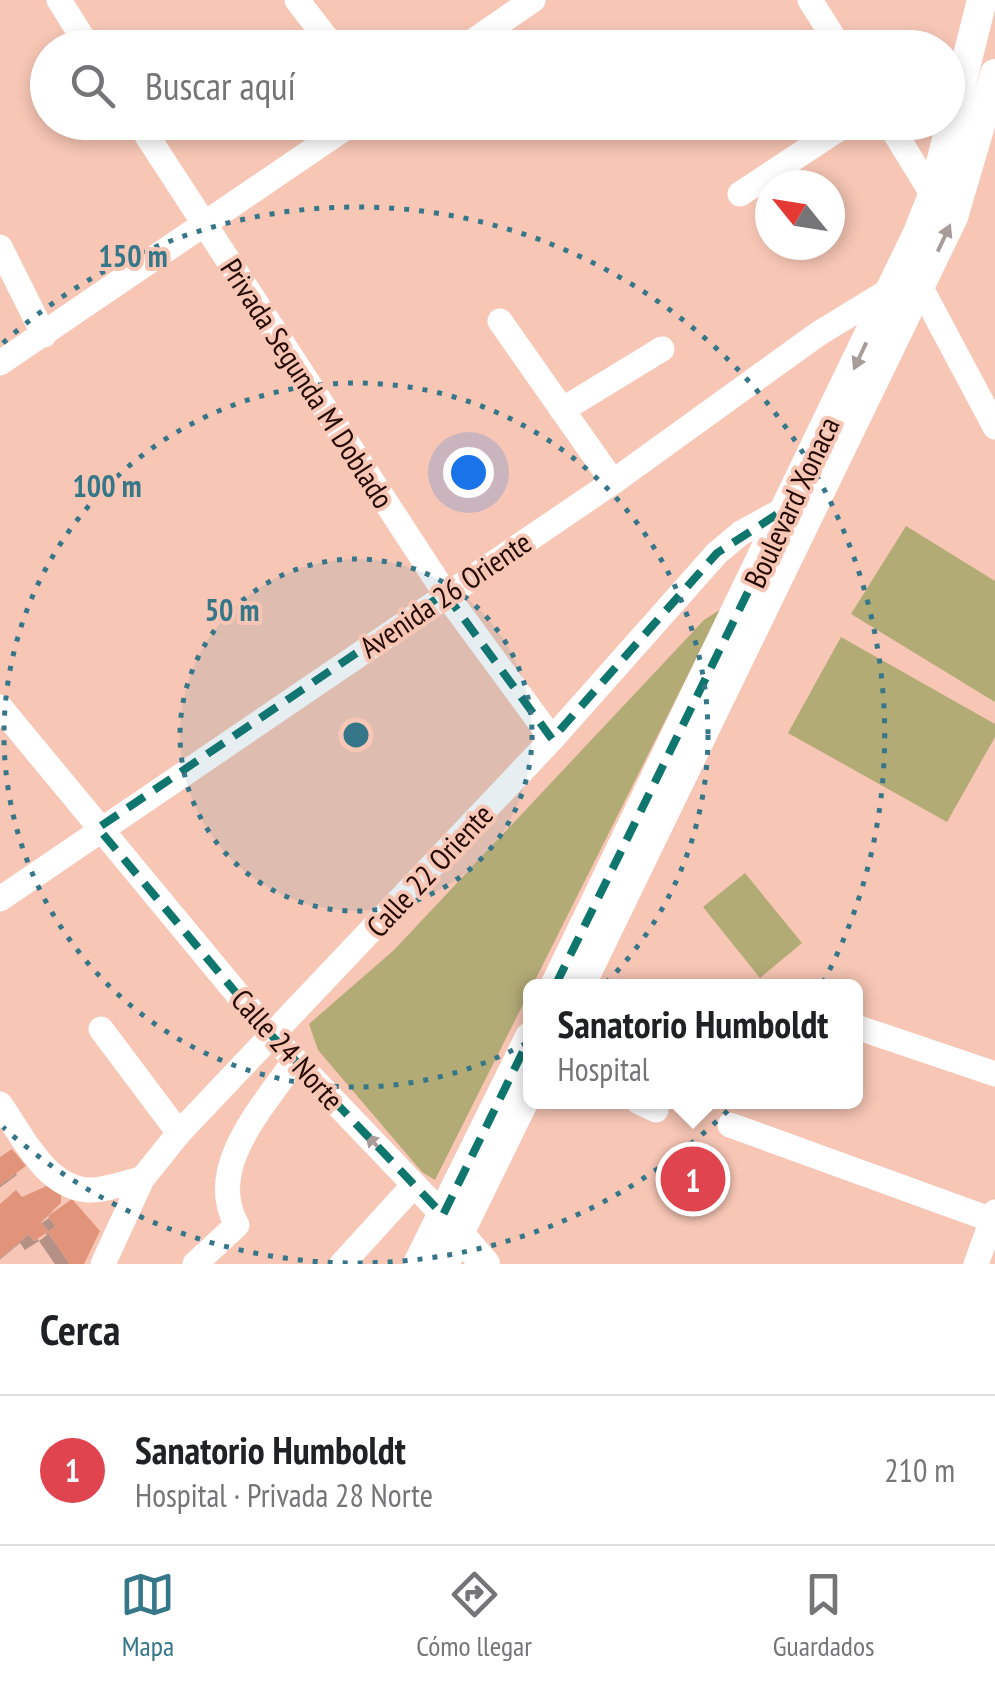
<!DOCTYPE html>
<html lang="es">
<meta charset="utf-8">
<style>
:root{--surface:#fff;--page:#f2f2f2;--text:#202124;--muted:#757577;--line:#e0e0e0;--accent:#357689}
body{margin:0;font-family:"PT Sans Narrow",sans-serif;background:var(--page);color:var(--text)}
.compass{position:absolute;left:755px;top:170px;width:90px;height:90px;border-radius:50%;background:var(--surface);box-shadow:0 5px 15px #0003;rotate:300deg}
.you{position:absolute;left:468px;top:472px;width:35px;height:35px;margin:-25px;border:8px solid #fff;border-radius:50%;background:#1a73e8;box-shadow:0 0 0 15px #1a73e833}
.badge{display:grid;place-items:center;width:65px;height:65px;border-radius:50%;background:var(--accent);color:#fff;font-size:32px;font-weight:700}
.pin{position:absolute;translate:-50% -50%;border:5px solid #fff;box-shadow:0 2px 10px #0006}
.popup{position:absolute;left:523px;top:979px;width:340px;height:130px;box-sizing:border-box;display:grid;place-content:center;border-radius:15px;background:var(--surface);filter:drop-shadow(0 2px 8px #0005);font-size:32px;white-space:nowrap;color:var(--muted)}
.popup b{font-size:38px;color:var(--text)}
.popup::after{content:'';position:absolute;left:50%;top:100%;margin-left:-20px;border:20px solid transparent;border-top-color:var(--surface)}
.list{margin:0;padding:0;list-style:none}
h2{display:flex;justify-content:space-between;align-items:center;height:130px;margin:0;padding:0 40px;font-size:42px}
h2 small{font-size:32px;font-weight:400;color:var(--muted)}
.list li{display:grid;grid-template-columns:65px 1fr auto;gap:30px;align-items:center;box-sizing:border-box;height:150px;padding:0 40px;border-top:2px solid var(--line)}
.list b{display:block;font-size:38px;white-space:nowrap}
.list p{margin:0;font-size:32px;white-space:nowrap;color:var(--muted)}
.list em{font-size:32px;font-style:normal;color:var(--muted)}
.icon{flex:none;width:55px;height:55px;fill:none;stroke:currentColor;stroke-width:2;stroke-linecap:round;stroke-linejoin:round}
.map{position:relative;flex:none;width:995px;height:1264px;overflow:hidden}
.search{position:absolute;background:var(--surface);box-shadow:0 5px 15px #0003;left:30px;right:30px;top:30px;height:110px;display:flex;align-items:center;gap:25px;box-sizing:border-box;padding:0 35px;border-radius:55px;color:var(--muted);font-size:38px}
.sheet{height:280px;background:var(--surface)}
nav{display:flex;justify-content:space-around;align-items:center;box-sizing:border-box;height:140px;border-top:2px solid var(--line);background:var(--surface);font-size:28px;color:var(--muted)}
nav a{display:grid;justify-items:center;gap:5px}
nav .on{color:var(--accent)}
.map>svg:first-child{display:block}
.park{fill:#b3ab76}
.building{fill:#e19479;filter:url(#shadow)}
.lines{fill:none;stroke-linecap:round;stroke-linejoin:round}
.minor{stroke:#fff;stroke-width:25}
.major{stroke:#fff;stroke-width:30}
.oneway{fill:#a79c9a}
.marked{fill:none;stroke:#0f766e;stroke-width:8;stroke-dasharray:20 12;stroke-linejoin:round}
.ring{fill:none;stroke:#357689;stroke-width:5;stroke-dasharray:5 10}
.labels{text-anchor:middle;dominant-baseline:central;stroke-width:8;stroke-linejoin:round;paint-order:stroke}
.street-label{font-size:30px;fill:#240802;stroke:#f7c6b5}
.centre{fill:#357689;stroke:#f7c6b5;stroke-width:5}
.ring-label{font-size:30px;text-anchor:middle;font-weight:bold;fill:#357689;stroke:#f7c6b5;stroke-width:8;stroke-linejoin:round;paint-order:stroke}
</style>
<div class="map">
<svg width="995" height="1264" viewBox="0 0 995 1264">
<defs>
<filter id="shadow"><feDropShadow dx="-9" dy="9" stdDeviation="0" flood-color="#0004"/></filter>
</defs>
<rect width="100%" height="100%" fill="#f7c6b5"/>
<!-- park -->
<g class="park">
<polygon points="906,526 995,581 995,702 851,614"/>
<polygon points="721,609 435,1180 422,1172 318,1050 309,1024 394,950 704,620"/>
<polygon points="841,637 995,724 995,737 947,822 788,733"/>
<polygon points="745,873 802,943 760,978 703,907"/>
</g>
<!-- building -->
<g class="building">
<polygon points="12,1149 26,1166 0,1185 0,1157"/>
<polygon points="49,1185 61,1192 61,1203 41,1222 48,1232 34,1241 29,1234 0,1258 0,1204 16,1190 22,1197"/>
<polygon points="72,1199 100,1231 84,1264 70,1264 48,1232 56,1226 48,1216"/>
</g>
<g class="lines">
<!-- minor -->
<g class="minor">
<polyline points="59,0 89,48"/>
<polyline points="297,0 334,48"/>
<polyline points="810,0 840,48"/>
<polyline points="463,48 533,0"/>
<polyline points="138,122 445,593 552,739"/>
<polyline points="888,122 933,195"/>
<polyline points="740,194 849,122"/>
<polyline points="0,247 44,335"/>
<polyline points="921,288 995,427"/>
<polyline points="500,321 613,482"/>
<polyline points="0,363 354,122"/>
<polyline points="562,410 662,349"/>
<polyline points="0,707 273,1037 443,1215"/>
<polyline points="0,899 613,482 818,334 890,290"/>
<polyline points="856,1027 995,1074"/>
<polyline points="101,1029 179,1133"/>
<polyline points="639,1102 656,1110"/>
<path d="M 0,1104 C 22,1135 45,1187 88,1190 C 105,1191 126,1182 142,1179"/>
<polyline points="730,1125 992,1220"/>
<polyline points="103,1264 142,1179 179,1133 552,739 717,553 741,533 790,506"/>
<path d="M 195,1264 L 237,1225 C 204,1168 264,1106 295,1060"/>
<polyline points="342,1264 414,1185"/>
<polyline points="976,1264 995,1212"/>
</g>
<!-- major -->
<g class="major">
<polyline points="555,986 918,233 933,195 982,0"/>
<polyline points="580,986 953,217 995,74"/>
<polyline points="448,1221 485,1264"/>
<polyline points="418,1264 530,1037"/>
<polyline points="444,1264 530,1088"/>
</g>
</g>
<!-- one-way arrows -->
<defs><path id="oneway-solid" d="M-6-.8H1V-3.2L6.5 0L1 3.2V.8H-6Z" transform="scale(2.5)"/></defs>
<g class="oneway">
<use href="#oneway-solid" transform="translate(944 238) rotate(-65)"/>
<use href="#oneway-solid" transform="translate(860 356) rotate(115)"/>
<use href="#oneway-solid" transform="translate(376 1145) rotate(-134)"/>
</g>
<!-- marked area -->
<path class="marked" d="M 790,506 L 443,1215 L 273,1037 L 98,828 L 445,593 L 552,739 L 717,553 Z"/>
<!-- distance rings -->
<circle cx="356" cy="735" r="176" fill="#357689" fill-opacity=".12"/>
<g class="ring">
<circle cx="356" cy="735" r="176"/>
<circle cx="356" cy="735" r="352"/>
<path d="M3 343A528 528 0 1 1 3 1127"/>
</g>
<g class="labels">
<!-- street labels -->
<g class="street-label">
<text transform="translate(308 383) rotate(57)">Privada Segunda M Doblado</text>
<text transform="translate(791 502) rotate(-65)">Boulevard Xonaca</text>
<text transform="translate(445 594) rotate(-34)">Avenida 26 Oriente</text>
<text transform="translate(429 870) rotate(-47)">Calle 22 Oriente</text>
<text transform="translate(288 1049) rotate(48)">Calle 24 Norte</text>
</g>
</g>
<circle cx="356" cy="735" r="15" class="centre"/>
<g class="ring-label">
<text x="133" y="267">150 m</text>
<text x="107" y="497">100 m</text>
<text x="232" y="621">50 m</text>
</g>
</svg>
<svg class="compass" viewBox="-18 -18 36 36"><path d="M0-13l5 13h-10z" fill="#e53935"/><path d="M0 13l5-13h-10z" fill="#757577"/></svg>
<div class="you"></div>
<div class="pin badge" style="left:693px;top:1179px;background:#e0444e">1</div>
<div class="popup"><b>Sanatorio Humboldt</b>Hospital</div>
<div class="search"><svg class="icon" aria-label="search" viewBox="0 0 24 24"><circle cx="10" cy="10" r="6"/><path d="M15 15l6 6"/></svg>Buscar aquí</div>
</div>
<section class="sheet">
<h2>Cerca<small></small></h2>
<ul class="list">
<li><span class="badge" style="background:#e0444e">1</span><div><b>Sanatorio Humboldt</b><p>Hospital · Privada 28 Norte</p></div><em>210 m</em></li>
</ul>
</section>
<nav>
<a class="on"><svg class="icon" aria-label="map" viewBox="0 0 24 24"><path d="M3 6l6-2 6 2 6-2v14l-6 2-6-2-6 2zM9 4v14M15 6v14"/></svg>Mapa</a>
<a><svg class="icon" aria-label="directions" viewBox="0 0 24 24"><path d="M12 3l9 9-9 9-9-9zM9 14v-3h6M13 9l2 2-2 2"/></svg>Cómo llegar</a>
<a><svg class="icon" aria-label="saved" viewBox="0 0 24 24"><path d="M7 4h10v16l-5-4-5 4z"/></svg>Guardados</a>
</nav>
